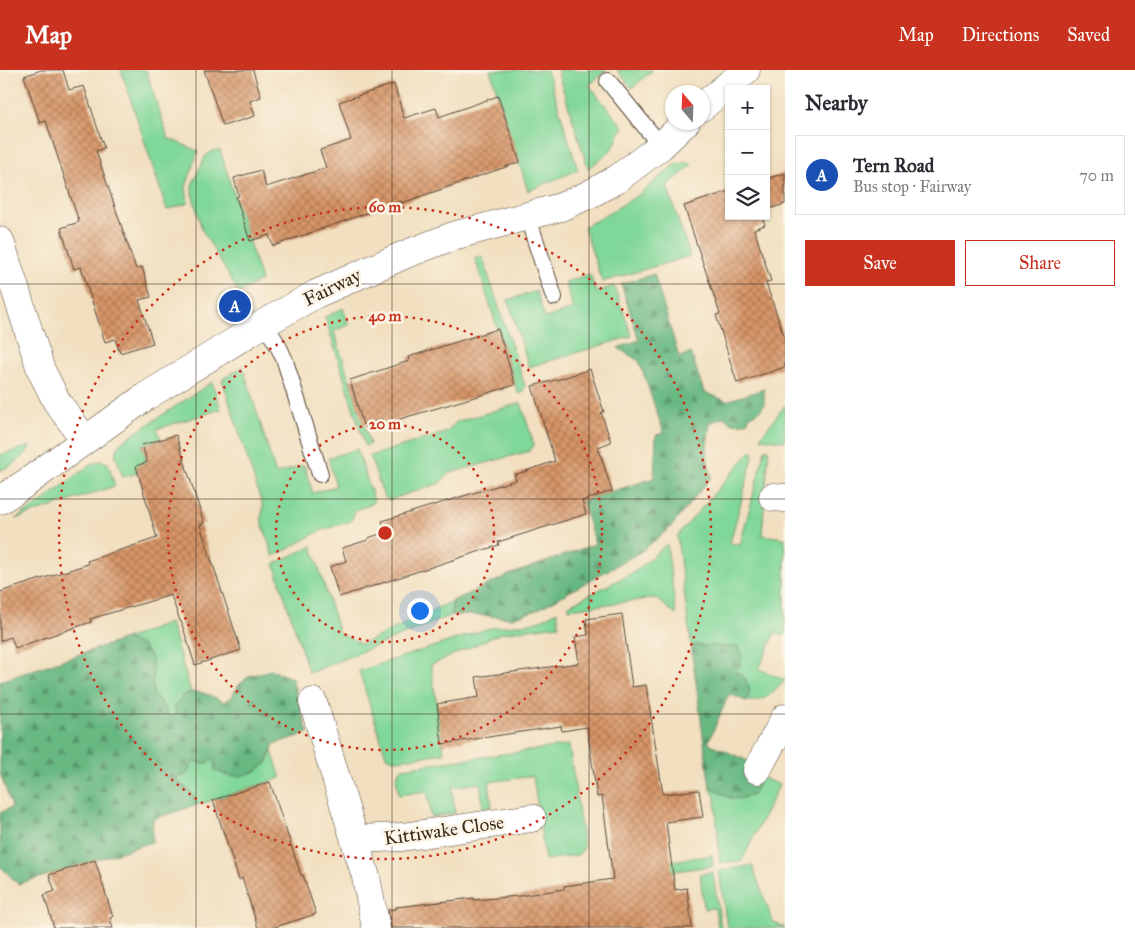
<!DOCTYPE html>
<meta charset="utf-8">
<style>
:root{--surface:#fff;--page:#f2f2f3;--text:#2b2b33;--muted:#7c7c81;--line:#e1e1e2;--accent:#c8321e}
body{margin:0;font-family:"IM FELL Great Primer",serif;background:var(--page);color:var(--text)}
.controls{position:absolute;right:15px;top:15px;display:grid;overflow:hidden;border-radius:0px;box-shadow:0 1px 4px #0004}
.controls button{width:45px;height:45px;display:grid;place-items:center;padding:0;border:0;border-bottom:1px solid var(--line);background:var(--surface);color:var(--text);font:25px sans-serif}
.compass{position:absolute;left:665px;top:15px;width:45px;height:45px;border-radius:50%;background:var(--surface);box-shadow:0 1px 4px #0004;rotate:341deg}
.you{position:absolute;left:419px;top:540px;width:18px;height:18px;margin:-12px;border:4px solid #fff;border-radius:50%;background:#1a73e8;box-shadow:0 0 0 8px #1a73e833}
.badge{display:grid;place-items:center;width:32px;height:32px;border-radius:50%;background:var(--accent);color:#fff;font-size:16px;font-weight:700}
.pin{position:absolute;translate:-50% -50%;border:2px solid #fff;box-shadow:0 1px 5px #0006}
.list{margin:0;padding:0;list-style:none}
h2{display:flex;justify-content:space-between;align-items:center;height:65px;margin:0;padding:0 20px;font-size:21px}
h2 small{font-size:16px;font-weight:400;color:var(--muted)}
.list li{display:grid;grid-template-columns:32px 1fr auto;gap:15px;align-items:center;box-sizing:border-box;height:80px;margin:0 10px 10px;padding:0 10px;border:1px solid var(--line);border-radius:0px}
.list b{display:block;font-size:19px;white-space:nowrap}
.list p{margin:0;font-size:16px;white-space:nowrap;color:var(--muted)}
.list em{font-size:16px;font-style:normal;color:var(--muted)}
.actions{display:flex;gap:10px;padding:15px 20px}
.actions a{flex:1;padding:11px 0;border:1px solid var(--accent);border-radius:0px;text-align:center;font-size:18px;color:var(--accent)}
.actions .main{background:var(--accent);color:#fff}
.icon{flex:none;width:28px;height:28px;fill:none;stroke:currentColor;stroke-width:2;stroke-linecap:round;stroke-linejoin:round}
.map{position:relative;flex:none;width:785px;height:858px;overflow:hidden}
header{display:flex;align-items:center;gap:30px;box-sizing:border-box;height:70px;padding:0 25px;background:var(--accent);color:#fff}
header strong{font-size:24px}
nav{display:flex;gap:28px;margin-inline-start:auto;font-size:18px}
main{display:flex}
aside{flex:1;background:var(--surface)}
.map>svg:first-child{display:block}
.green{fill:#80d79a;stroke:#5e805c}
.forest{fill:url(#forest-firs);stroke:#527150}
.building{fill:url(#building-cross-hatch)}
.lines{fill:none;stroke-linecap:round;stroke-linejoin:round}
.service-casing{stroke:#564536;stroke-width:18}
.minor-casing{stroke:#564536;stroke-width:29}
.service{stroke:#fff;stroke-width:16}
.minor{stroke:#fff;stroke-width:28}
.grid{fill:none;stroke:#3b2a1e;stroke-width:1;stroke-opacity:0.55}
.ring{fill:none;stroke:#c8321e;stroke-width:2.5;stroke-dasharray:2.5 5}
.labels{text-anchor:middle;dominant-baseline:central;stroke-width:5;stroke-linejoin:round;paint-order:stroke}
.street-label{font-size:19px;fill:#3b2a1e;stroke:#fcf5e5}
.centre{fill:#c8321e;stroke:#fcf5e5;stroke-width:2.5}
.ring-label{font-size:15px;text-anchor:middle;font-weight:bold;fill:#c8321e;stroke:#fcf5e5;stroke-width:5;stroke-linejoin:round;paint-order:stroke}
</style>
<header>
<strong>Map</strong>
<nav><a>Map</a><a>Directions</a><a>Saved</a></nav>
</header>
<main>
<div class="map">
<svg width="785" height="858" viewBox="0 0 785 858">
<defs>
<pattern id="forest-firs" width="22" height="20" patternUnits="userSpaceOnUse" patternTransform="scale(1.25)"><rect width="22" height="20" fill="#68b882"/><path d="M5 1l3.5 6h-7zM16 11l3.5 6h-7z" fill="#57966a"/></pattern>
<pattern id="building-cross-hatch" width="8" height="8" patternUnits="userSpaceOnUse" patternTransform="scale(1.25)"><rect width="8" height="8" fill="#d79567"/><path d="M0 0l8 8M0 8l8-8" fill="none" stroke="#b07a54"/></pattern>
</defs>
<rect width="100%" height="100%" fill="#fcf5e5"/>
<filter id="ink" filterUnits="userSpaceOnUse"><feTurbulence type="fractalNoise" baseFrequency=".02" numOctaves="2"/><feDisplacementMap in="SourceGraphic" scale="10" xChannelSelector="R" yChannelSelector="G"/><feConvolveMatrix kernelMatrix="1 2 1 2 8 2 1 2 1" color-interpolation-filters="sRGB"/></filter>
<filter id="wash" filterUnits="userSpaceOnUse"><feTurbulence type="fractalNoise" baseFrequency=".0096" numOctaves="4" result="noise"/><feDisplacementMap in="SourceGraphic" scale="20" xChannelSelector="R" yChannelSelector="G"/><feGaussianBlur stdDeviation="1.12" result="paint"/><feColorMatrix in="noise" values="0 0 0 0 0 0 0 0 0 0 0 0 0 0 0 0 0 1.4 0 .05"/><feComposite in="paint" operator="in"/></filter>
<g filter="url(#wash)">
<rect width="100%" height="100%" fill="#f1dfbf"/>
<!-- green -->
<g class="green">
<polygon points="121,0 146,0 168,68 198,81 186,117 188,133 167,140"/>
<polygon points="490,0 547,0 578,100 528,121"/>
<path d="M 557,0 L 607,0 L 589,15 L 624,58 C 616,65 619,68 614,76 C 608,85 597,92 588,98 Z"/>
<polygon points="617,0 653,0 632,18"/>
<polygon points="220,80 261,210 239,223 202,160 192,123 192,115 205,87 212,81"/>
<polygon points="688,92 692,95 667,116 690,186 602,212 584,157 611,142 641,123 674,95"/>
<polygon points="482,186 525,316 523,322 518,324 475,188"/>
<polygon points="590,204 596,222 614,216 632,266 529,297 508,230 536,221 545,248 573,239 565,212"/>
<polygon points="343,238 349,255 334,261 370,374 365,376 325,247"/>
<polygon points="243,297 276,404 304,395 313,423 336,416 328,388 357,379 374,430 370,435 356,440 351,451 320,461 288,479 273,486 261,449 263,437 222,309"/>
<polygon points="212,312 221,339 157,359 161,369 142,375 147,392 136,396 138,403 123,407 115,384 120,373"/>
<polygon points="521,333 534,375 530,381 449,403 440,413 389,430 384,427 370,386 447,362 456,352"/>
<polygon points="785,335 785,371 760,368"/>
<path d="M 30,376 C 26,389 11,395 0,401 L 0,385 Z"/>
<path d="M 765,379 L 769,379 L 762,465 L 785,468 L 785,566 L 775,563 L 759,599 L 785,610 C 775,623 762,633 746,631 L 749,626 L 745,608 L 736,601 L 739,577 L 691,575 L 677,466 L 751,381 L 754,383 L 730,473 L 740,475 Z"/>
<polygon points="100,391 108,393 115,416 15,449 39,434 91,394"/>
<polygon points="667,474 676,545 656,528 569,539 569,535 636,501"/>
<polygon points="312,476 339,563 362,574 452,531 452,545 309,603 274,494"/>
<polygon points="557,541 559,555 501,563 431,595 444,683 397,690 386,686 359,601 490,558 530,553 543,549"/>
<path d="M 170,553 L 191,622 L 182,625 L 176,645 L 170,648 C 164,639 162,631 153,625 L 152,615 L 153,601 L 143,576 L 125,569 Z"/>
<polygon points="569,675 584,778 578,785 545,790 533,706 489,712 492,737 483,738 480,713 452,717 455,743 431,747 427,721 399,725 396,706 402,698"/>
<polygon points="272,681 281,708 197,735 192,723 173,710 187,705 193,691 214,690 256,701 267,693"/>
<polygon points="759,706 779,715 742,791 720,793 715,727 710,718 714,718 729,728"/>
<polygon points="712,785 713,796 621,808 611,800"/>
<polygon points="752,795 773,852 785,858 727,858 719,801"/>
<polygon points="713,802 721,858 718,858 715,838 704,839 700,804"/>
</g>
<!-- forest -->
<g class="forest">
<path d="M 654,204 L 679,287 L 691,283 L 704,322 L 727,331 L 764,319 C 765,335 765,340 750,346 L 747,352 C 737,355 732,354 723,347 L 710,353 C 707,372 705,388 712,406 L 671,457 L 642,481 L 537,540 L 512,548 L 480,545 L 452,545 L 452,531 L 509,505 L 595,474 L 582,431 L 654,408 L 656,365 L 664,363 L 639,291 L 618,278 L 639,270 L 621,214 Z"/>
<path d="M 125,569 L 143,576 L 152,588 L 153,624 C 162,631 164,639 170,648 L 175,645 L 175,634 C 192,615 203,622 224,632 L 231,628 L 238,616 L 249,606 L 271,600 L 292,608 L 308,663 L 274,674 L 267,693 L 256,701 L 241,706 L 227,706 L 215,700 L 214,690 L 203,694 L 193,691 C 190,703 185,705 174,710 C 187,717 192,721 197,735 L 153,749 L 152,772 L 49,805 L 18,814 L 0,796 L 0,743 L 12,737 L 0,703 L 0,611 Z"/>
<path d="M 691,575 L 739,577 C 743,587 743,592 736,601 C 747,609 754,619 746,631 L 729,624 L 708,673 L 748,691 L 759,706 L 758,716 L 753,725 C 745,727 736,731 728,727 C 721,724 718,719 710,718 Z"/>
</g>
<g id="blocks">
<!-- building -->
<g class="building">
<polygon points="41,0 63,0 69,20 84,16 104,78 96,81 136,199 142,197 151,227 139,230 153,273 120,283 115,269 105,272 81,197 74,199 61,158 79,152 46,51 40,53 24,6"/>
<polygon points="204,0 253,0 261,27 250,31 255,46 223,56"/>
<polygon points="394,14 404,48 436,38 439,47 498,26 520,92 402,133 401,131 273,176 269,165 250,171 236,127 239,126 234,108 261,100 266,117 326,98 320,80 351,70 339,32"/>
<polygon points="785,103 785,134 766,140 766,109"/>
<polygon points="729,121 729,146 762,146 765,155 754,159 771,211 766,213 785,269 785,297 737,313 716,245 720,244 684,136"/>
<polygon points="498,259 515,315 383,354 382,349 363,355 350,310 409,291 408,287"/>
<polygon points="590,299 604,342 601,342 611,372 598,377 612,421 582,431 586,444 498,472 499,475 339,527 330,497 346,491 342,478 368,470 368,468 386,462 382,451 516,410 514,405 555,391 532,316 563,308"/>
<polygon points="176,365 204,453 200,455 241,580 195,595 181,551 180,551 171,525 90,549 91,552 15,578 11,567 0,571 0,522 88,494 87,491 157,468 136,396 147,392 142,375"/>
<polygon points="622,544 632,617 646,615 663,724 699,720 703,747 666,752 675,820 687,818 692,858 391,858 388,840 396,839 396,837 474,828 474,830 519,826 564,819 564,816 613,809 602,726 597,727 587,657 562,661 561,656 442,674 437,634 479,627 476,607 579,593 575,567 588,565 586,549"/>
<polygon points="270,712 301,805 303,805 316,844 272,858 258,858 242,808 239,810 213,730"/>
<polygon points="95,790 113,847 110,848 113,858 54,858 44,825 55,821 49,805"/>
</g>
</g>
</g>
<g filter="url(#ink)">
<use href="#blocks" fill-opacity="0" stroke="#564536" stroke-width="1"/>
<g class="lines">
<defs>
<g id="service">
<polyline points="608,11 661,76"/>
<polyline points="527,145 554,227"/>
<path d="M 263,254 C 273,265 279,276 285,291 L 320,404"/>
</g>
<g id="minor">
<polyline points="702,37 746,0"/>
<polyline points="0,171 41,300 57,332 85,370"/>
<polyline points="773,427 785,428"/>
<polyline points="0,430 26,413 145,327 263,254 316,224 404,185 453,166 561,137 590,124 617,109 661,76 686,52"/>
<polyline points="313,632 366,807 376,858"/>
<polyline points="757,700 785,648"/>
<polyline points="356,769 402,767 532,748"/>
</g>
</defs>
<!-- service casing -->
<use href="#service" class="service-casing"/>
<!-- minor casing -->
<use href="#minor" class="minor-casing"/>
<!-- service -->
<use href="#service" class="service"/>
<!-- minor -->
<use href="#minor" class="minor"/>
</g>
</g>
<!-- grid -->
<path class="grid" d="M 196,0 L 196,858M 392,0 L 392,858M 589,0 L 589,858M 0,214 L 785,214M 0,429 L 785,429M 0,644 L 785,644"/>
<!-- distance rings -->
<g class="ring">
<circle cx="385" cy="463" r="109"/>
<circle cx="385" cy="463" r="217"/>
<circle cx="385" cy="463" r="326"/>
</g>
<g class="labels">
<!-- street labels -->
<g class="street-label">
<text transform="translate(332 217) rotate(-26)">Fairway</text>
<text transform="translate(444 760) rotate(-8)">Kittiwake Close</text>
</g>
</g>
<circle cx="385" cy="463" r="8" class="centre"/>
<g class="ring-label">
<text x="385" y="142">60 m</text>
<text x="385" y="251">40 m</text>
<text x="385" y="359">20 m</text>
</g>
</svg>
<div class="controls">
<button>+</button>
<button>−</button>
<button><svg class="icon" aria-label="layers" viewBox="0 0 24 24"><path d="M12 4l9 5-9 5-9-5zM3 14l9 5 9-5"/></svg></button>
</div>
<svg class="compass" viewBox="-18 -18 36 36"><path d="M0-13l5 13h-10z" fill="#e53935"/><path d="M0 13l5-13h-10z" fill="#7c7c81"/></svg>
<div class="you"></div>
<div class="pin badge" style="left:235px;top:236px;background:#1a4fb4">A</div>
</div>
<aside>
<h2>Nearby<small></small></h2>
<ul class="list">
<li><span class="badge" style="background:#1a4fb4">A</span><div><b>Tern Road</b><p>Bus stop · Fairway</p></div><em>70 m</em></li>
</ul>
<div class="actions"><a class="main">Save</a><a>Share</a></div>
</aside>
</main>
